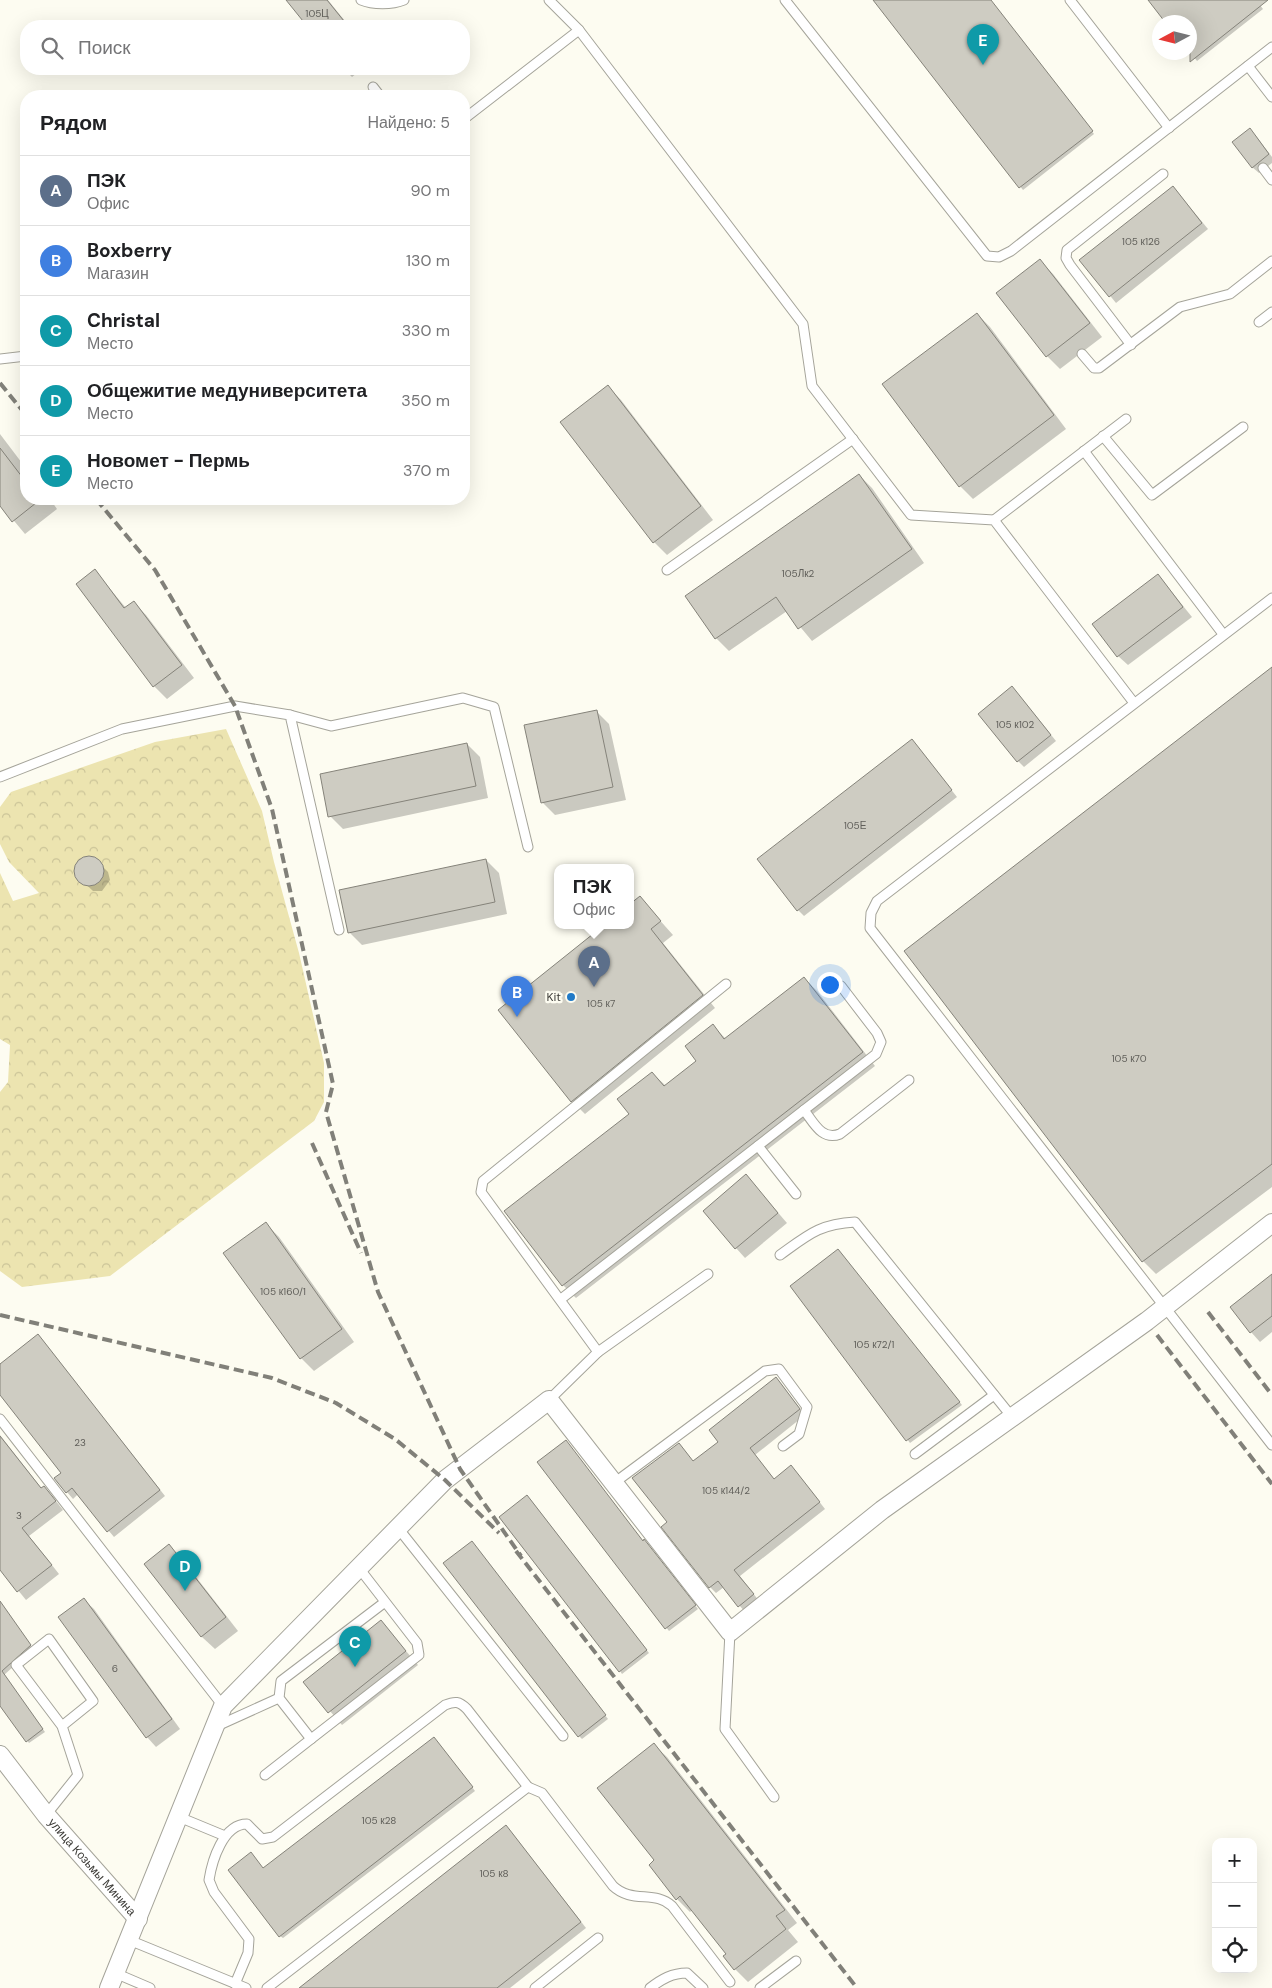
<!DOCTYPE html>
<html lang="ru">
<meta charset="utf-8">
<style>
:root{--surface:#fff;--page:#f6f6f6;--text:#202124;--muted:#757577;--line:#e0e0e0;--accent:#0f766e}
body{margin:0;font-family:"DM Sans",sans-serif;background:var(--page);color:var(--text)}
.controls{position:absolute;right:15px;bottom:15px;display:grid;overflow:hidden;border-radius:10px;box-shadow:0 5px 20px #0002}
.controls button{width:45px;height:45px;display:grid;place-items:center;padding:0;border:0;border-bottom:1px solid var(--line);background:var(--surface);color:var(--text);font:25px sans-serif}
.compass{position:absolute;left:1152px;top:15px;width:45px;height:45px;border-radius:50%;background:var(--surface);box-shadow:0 5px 20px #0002;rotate:263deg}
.you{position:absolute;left:829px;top:984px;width:18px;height:18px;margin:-12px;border:4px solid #fff;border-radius:50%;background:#1a73e8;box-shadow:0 0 0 8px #1a73e833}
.badge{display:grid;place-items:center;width:32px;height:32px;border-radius:50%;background:var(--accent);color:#fff;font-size:16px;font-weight:700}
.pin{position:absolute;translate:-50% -41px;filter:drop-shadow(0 1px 2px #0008)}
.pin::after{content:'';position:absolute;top:26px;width:18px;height:15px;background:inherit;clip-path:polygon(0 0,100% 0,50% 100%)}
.popup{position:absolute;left:554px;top:864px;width:80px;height:65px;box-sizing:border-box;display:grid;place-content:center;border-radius:10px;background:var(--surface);filter:drop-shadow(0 1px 4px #0005);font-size:16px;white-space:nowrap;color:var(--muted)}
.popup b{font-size:19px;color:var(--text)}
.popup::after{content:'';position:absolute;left:50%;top:100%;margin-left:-10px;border:10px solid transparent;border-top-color:var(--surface)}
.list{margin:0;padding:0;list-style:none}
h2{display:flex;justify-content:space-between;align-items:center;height:65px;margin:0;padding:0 20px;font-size:21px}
h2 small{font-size:16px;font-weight:400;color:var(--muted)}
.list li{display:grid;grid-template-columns:32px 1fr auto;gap:15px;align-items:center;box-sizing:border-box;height:70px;padding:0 20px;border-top:1px solid var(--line)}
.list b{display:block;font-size:19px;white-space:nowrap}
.list p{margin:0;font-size:16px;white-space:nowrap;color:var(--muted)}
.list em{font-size:16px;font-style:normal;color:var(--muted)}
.icon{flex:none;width:28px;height:28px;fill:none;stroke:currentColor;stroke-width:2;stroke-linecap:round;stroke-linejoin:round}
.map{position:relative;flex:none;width:1272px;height:1988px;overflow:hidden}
.search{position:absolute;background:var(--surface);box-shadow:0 5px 20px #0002;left:20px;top:20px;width:450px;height:55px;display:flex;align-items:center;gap:12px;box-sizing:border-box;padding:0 18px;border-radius:20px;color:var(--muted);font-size:19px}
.panel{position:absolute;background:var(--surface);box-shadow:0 5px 20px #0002;left:20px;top:90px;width:450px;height:415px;border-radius:20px}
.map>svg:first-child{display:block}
.forest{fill:url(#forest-crowns)}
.shadow{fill:#0003}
.building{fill:#ceccc2;stroke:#85837a}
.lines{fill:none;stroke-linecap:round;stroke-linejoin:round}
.lane-casing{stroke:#a5a49a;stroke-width:11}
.street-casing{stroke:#a5a49a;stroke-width:20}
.lane{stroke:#fff;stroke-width:9}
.street{stroke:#fff;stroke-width:18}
.rail{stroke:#818079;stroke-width:4;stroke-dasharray:10 5;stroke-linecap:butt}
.poi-dot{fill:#217ac7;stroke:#fdfcf1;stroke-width:2}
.labels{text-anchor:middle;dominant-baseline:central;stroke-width:4.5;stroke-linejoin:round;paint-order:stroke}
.number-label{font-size:10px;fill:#605f5a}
.poi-label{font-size:12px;fill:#3c3b37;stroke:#fdfcf1;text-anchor:end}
.street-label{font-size:12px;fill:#3c3b37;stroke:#fdfcf1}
</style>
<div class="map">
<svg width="1272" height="1988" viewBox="0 0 1272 1988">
<defs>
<pattern id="forest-crowns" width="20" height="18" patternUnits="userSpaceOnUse" patternTransform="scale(1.25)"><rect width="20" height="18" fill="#ece4b0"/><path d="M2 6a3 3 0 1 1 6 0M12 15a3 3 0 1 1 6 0" fill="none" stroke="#cbc498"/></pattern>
</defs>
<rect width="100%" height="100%" fill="#fdfcf1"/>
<!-- forest -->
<polygon class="forest" points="226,729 262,811 274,862 299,953 324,1063 324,1102 314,1121 110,1276 22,1287 0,1271 0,1092 8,1082 10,1045 0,1039 0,873 13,901 39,893 9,862 0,844 0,807 11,792 155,742"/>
<!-- shadow -->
<g class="shadow">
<polygon points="288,0 328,0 349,26 309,26"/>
<polygon points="874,0 990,0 1094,134 1023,190"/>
<polygon points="1149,0 1256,0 1263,9 1197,61 1190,52 1190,22 1167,22"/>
<polygon points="344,69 362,69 352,77"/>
<polygon points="1256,136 1272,157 1272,163 1259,173 1252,167"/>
<polygon points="1173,187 1208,229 1116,303 1081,260"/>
<polygon points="1040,261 1053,274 1102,337 1060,369 1047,356 998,293"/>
<polygon points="977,314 990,327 1066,429 973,499 960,486"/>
<polygon points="608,387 621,400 713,520 667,555 654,542"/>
<polygon points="0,434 25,467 20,472 26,480 26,499 50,499 57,509 25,534 0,504"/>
<polygon points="859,475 872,488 924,563 812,641 787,611 729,651 716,638 687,596"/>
<polygon points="95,571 126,608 134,603 146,615 194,678 167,699 154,686"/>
<polygon points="1158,575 1192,617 1128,665 1118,656"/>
<polygon points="1272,668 1272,1187 1156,1274 1143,1261"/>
<polygon points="1018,694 1056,741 1024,767 1018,761"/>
<polygon points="596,711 609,724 626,800 555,815 542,802"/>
<polygon points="912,740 957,797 804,916 798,910"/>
<polygon points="467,744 480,757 488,798 343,829 330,816"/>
<polygon points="95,859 108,872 110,880 102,891 93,891 76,875 77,867 82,860"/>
<polygon points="486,860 499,873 507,914 362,945 349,932"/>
<polygon points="640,898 673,935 663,943 715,1008 585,1114 572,1101 500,1010 605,926 630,926"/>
<polygon points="804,978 817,991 875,1066 576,1298 563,1285 630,1114 652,1073 666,1086 698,1061 713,1026 726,1039"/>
<polygon points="746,1176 787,1223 745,1258 736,1248"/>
<polygon points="266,1224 279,1237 354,1342 314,1371 301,1358"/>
<polygon points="840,1254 962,1405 910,1443 792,1287"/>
<polygon points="1272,1276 1272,1332 1260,1342 1251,1332"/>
<polygon points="38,1335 165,1496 114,1537 78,1494 73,1499 67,1492 63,1473 0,1393 0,1365"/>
<polygon points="782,1385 805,1415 755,1455 775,1480 797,1473 825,1509 740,1576 759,1601 745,1612 724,1587 716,1593 710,1587 663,1527 669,1522 694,1462 720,1442"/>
<polygon points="0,1435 42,1489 44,1488 52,1496 63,1510 29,1536 59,1574 26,1600 0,1568"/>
<polygon points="539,1462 647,1544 698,1609 669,1631"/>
<polygon points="530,1499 649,1653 622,1674 620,1671"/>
<polygon points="474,1545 608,1719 582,1739 579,1736"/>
<polygon points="169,1546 182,1559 238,1631 215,1649 202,1637 145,1565"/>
<polygon points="84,1600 94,1609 180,1729 156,1747 147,1737"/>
<polygon points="10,1616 33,1649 4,1675 45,1732 29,1743 0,1704 0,1618"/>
<polygon points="381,1622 418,1665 342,1725 305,1682"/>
<polygon points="437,1741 475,1791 283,1938 280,1936 264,1870"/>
<polygon points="654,1745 667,1757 797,1923 788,1930 798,1942 748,1982 735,1969 728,1954 693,1909 690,1912 677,1899 656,1860"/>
<polygon points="512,1833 586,1928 510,1988 301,1988"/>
</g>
<!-- building -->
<g class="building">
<polygon points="286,0 327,0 348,26 307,26"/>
<polygon points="873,0 991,0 1093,131 1019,188"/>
<polygon points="1148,0 1268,0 1190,62 1190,22 1165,22"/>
<polygon points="1250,128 1269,154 1252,168 1232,142"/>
<polygon points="1173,186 1202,223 1109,297 1079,260"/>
<polygon points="1040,259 1090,323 1046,357 996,293"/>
<polygon points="977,313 1054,415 959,487 882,384"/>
<polygon points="608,385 701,506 653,543 560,422"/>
<polygon points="0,448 26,482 26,499 41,499 12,522 0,506"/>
<polygon points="859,474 912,549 798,629 776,597 715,639 685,596"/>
<polygon points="95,569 124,608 134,601 182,665 153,687 76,584"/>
<polygon points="1158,574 1183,607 1117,657 1092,624"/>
<polygon points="1272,667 1272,1164 1142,1262 904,951"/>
<polygon points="1012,686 1051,735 1017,762 978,714"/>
<polygon points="597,710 613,787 541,803 524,725"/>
<polygon points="912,739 952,790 797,911 757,859"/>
<polygon points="467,743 476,786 328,817 320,774"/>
<circle cx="89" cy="871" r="15"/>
<polygon points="486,859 495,902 348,933 339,890"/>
<polygon points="640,896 661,921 651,929 703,995 571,1102 498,1010 603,926 630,926 630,904"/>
<polygon points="804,977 863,1052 562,1286 504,1211 629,1114 617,1099 652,1072 664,1086 696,1061 685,1046 713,1024 724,1039"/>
<polygon points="746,1174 778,1213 735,1249 703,1211"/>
<polygon points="266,1222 342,1329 300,1359 223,1253"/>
<polygon points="838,1249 960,1402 906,1441 790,1286"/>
<polygon points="1272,1274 1272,1316 1250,1333 1230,1307"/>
<polygon points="38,1334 160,1490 107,1532 72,1488 66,1493 54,1478 61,1473 0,1395 0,1364"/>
<polygon points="776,1377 800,1409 750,1448 774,1479 791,1465 820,1502 734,1570 754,1594 738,1607 718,1581 709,1588 661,1527 667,1522 632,1478 679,1443 693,1461 718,1442 709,1430"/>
<polygon points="0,1436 41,1488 44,1486 56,1501 22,1528 52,1565 17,1592 0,1570"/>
<polygon points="566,1440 643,1541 644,1539 696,1605 665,1629 537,1462"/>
<polygon points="527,1495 647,1650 619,1672 499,1517"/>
<polygon points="472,1541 606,1715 578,1737 443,1563"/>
<polygon points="169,1544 226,1617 201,1637 144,1564"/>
<polygon points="84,1598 172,1719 146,1738 58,1617"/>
<polygon points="0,1601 31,1645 2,1671 43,1729 26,1742 0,1706"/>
<polygon points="381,1620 406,1651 328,1713 303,1682"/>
<polygon points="434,1737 473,1787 279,1937 228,1870 251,1852 263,1868"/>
<polygon points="654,1743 785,1910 776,1916 786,1929 734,1970 723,1956 726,1954 680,1896 676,1900 649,1865 654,1860 597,1788"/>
<polygon points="506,1825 581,1922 497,1988 299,1988"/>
</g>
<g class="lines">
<defs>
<g id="lane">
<path d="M 361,0 C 373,5 392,5 404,0"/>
<polyline points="549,0 579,30 803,324 812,386 911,515 994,520 1134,703"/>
<polyline points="785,0 987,256 999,257 1011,251 1272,47"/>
<polyline points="1070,0 1169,128"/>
<polyline points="1248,66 1272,97"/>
<polyline points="373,87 380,96"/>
<polyline points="464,119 579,30"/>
<polyline points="1263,168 1272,180"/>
<polyline points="1259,322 1272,312"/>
<polyline points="1131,345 1070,265 1066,258 1067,250 1163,174"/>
<polyline points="1082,354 1094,368 1099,368 1180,307 1230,294 1272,261"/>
<polyline points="0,359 26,356"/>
<polyline points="1103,436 1152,495 1243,427"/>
<polyline points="1084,451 1223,634"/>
<polyline points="994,520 1126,419"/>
<polyline points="667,570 853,439"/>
<polyline points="1272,598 877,901 871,913 870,928 1272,1445"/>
<polyline points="290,715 331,726 463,698 494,707 528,847"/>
<polyline points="0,777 122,729 235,706 290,715 339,930"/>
<path d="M 804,1110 C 814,1123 822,1141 840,1134 L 909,1080"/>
<polyline points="758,1146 796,1194"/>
<path d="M 780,1255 C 808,1235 819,1224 855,1222 L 1012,1417"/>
<polyline points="561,1299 876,1054 881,1042 877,1033 841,986"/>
<polyline points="598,1352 481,1192 483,1181 726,984"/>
<polyline points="549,1400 598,1352 708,1274"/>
<polyline points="0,1419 223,1706"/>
<polyline points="915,1454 994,1395"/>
<polyline points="614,1483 765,1371 779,1369 807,1407 799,1434 783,1446"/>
<polyline points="398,1528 563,1736"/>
<polyline points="359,1568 417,1643 419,1655 311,1739 279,1698 281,1681 385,1602"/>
<polyline points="730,1632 725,1729 774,1797"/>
<polyline points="215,1727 279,1698"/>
<polyline points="265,1775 311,1739"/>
<polyline points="46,1815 78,1775 62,1726 93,1701 49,1639 16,1665 62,1726"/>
<polyline points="179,1817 225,1836"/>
<polyline points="129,1940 246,1988"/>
<polyline points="115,1973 150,1988"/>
<path d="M 235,1984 L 248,1953 L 249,1939 L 214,1892 L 209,1880 C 212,1861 223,1824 247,1824 L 262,1839 L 273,1837 L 445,1705 C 455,1701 459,1701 467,1709 L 528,1787"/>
<path d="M 267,1988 L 528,1787 L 542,1793 L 613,1886 C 632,1904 655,1890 672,1906 L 730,1982"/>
<polyline points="535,1988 598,1938"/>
<path d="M 650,1988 C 662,1979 672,1973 687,1973 L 703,1988"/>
<polyline points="760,1988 796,1961"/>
</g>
<g id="street">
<path id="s1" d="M 0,1755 L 46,1815 L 138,1919"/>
<polyline points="109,1988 223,1706 445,1480 549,1400 730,1632 882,1510 1147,1321 1272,1223"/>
</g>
</defs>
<!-- lane casing -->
<use href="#lane" class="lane-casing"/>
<!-- street casing -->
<use href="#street" class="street-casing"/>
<!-- lane -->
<use href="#lane" class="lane"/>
<!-- street -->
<use href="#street" class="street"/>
<!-- rail -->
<g class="rail">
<polyline points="0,383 26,415"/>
<polyline points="96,499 155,570 235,706 272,809 333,1084 326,1112 378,1292 460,1469 521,1556"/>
<polyline points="312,1143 361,1253"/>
<polyline points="1208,1312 1272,1395"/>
<polyline points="0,1315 272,1378 336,1403 395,1439 445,1480 499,1533"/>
<polyline points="1157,1335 1272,1484"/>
<polyline points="516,1551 857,1988"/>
</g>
</g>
<!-- markers -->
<circle class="poi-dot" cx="571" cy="997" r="5"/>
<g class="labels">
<!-- number labels -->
<g class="number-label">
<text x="317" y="13">105Ц</text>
<text x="1141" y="241">105 к126</text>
<text x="798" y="573">105Лк2</text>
<text x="1015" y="724">105 к102</text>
<text x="855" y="825">105Е</text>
<text x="601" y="1003">105 к7</text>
<text x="1129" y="1058">105 к70</text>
<text x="283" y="1291">105 к160/1</text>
<text x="874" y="1344">105 к72/1</text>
<text x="80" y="1442">23</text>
<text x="726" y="1490">105 к144/2</text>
<text x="19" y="1515">3</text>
<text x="115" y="1668">6</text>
<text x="379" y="1820">105 к28</text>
<text x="494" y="1873">105 к8</text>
</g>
<!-- poi labels -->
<g class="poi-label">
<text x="561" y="997">Kit</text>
</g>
<!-- street labels -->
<g class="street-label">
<text stroke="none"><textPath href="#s1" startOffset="145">улица Козьмы Минина</textPath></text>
</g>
</g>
</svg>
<div class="controls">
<button>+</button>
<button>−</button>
<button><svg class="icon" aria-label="locate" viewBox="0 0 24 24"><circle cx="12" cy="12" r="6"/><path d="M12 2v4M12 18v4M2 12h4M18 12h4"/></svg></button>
</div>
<svg class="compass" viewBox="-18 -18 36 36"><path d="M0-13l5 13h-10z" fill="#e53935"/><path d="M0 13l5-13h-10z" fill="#757577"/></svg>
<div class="you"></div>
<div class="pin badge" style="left:594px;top:987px;background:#5c6f8a">A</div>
<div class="popup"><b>ПЭК</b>Офис</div>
<div class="pin badge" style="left:517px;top:1017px;background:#3f7fe0">B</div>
<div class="pin badge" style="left:355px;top:1667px;background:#0f9aa8">C</div>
<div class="pin badge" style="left:185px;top:1591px;background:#0f9aa8">D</div>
<div class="pin badge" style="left:983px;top:65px;background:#0f9aa8">E</div>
<div class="search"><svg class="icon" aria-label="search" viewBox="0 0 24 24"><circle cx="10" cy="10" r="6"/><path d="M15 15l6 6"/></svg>Поиск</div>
<section class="panel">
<h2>Рядом<small>Найдено: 5</small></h2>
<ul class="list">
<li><span class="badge" style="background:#5c6f8a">A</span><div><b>ПЭК</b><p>Офис</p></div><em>90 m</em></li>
<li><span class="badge" style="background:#3f7fe0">B</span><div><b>Boxberry</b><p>Магазин</p></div><em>130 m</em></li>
<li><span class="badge" style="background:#0f9aa8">C</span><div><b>Christal</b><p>Место</p></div><em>330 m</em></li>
<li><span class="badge" style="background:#0f9aa8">D</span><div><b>Общежитие медуниверситета</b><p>Место</p></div><em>350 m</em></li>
<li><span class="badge" style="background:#0f9aa8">E</span><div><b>Новомет - Пермь</b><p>Место</p></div><em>370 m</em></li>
</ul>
</section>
</div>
